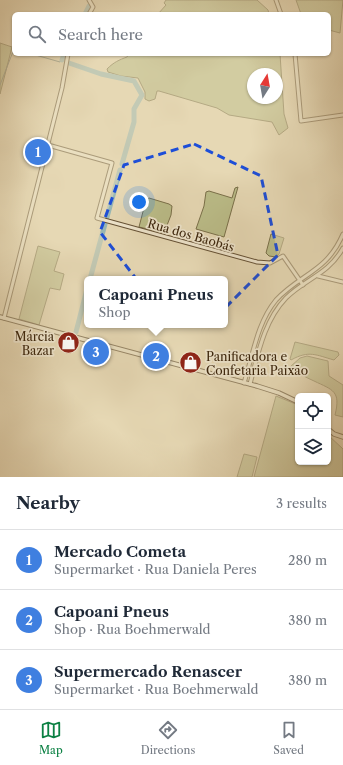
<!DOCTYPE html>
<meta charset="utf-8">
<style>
:root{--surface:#fff;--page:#f2f2f3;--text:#1f2937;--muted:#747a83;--line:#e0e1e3;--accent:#0b8043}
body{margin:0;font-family:"Libre Caslon Text",serif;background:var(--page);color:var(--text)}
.controls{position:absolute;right:12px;bottom:12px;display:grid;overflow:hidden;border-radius:6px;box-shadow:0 1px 3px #0004}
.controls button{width:36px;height:36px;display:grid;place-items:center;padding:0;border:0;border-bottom:1px solid var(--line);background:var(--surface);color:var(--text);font:20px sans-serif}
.compass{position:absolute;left:247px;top:68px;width:36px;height:36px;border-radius:50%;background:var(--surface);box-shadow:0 1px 3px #0004;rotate:11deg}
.you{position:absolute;left:139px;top:202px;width:14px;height:14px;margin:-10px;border:3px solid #fff;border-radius:50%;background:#1a73e8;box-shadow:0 0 0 6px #1a73e833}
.badge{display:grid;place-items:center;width:26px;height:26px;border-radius:50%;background:var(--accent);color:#fff;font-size:13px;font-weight:700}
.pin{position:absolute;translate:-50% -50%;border:2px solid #fff;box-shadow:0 1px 4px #0006}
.popup{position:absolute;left:84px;top:276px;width:144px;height:52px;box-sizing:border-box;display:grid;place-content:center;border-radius:6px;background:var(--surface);filter:drop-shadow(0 1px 3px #0005);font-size:13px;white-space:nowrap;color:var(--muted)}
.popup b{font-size:15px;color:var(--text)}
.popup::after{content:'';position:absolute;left:50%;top:100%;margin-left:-8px;border:8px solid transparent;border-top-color:var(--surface)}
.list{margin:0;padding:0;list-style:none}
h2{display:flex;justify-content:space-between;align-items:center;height:52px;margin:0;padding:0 16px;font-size:17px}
h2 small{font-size:13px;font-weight:400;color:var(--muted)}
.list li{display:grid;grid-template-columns:26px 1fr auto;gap:12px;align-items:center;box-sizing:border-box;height:60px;padding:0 16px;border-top:1px solid var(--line)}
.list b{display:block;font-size:15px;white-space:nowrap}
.list p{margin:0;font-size:13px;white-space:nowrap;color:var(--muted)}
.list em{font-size:13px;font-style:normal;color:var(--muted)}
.icon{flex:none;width:22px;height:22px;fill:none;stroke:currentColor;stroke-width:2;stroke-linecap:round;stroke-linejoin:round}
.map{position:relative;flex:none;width:343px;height:477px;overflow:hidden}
.search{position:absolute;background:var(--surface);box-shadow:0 1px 3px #0004;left:12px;right:12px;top:12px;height:44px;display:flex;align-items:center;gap:10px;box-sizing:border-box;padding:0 14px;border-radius:6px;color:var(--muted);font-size:15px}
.sheet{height:232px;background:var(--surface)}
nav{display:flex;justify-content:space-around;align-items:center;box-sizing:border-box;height:56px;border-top:1px solid var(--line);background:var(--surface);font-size:11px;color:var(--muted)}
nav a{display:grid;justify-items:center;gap:2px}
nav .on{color:var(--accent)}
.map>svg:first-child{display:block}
.green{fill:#bbbd89;stroke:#7a704a;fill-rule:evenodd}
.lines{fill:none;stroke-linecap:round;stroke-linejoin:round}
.stream{stroke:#737d72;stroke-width:1}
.river{stroke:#99b8b6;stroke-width:5}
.tertiary-casing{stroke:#655135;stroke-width:5}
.secondary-casing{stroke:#3a240b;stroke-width:5.5}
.tertiary{stroke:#efe6ce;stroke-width:3}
.secondary{stroke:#efe6ce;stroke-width:3.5}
.marked{fill:none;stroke:#1d4ed8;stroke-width:3;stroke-dasharray:8 5;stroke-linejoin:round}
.labels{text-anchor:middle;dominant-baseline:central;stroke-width:3.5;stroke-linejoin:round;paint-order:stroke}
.street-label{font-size:12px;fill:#3a240b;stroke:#efe6ce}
.poi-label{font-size:12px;fill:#3a240b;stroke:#efe6ce;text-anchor:end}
</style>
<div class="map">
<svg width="343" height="477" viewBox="0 0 343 477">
<rect width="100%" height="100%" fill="#e6d8b4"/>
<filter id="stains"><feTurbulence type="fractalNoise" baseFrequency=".005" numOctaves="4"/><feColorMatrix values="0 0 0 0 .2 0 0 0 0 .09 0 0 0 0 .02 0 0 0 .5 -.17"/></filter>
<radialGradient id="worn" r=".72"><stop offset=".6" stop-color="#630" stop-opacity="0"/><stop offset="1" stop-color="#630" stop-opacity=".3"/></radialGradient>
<!-- green -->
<g class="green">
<polygon points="166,0 257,0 268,10 269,14 158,14 166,5 164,3"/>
<polygon points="296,0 343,0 340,33 329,30 329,14 301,14"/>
<polygon points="0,43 12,47 0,94"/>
<path d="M 129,54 L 280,54 L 284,114 L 288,128 L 279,135 L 272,122 L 229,115 L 217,108 L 159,91 L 157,91 L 155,99 L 149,101 L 145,99 L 145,92 L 138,78 L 121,76 L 108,72 L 107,69 C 114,62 119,60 127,57 ZM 253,74 L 277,74 L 277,98 L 253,98 Z"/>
<polygon points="238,187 224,237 196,229 204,206 206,192 209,191 232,198 235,188"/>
<polygon points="149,198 169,204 172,206 171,215 164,233 139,227 146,200"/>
<polygon points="271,234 284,238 279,254 276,257 269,256 266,253"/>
<polygon points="38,246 60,252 54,271 64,274 60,290 50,288 39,325 19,319"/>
<path d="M 295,342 L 338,352 L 339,355 L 334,360 C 316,355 309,350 291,360 L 290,359 Z"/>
<path d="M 307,356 L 328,361 L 329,376 L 343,385 L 343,417 L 335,415 C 341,391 333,390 314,381 C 305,377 298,373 290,367 L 300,358 Z"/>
<polygon points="276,396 298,405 298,462 328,462 328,435 343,449 343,477 254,477"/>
<polygon points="244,454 257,457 252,477 237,477"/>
</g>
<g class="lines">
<!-- stream -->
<g class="stream">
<polyline points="32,54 60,62 61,60"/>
<polyline points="0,85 14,49"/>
</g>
<!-- river -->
<g class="river">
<polyline points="85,14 89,6"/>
<polyline points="62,60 64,54"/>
<polyline points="69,63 101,74 134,81 142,95 134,109 134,122 122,164"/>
<polyline points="107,217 120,170"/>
<polyline points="90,279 105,224"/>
<polyline points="76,332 87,289"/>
</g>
<defs>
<g id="tertiary">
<polyline points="89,0 93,7 89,14"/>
<polyline points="276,0 281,14"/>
<polyline points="295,54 301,121 343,115"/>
<polyline points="48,145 112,163 97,218 257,262 270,263 283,256 303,285"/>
<polyline points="318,276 343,282"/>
<polyline points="4,318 62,88 68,54"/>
<path d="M 244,383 C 253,355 257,323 276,300 C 301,273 326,273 343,234"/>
<path d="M 250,384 C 258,354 264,321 286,298 C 306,278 328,275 343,248"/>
</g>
<g id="secondary">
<polyline points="0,317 257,386 279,393 298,402"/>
<polyline points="328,429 334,434 343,437"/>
</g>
</defs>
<!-- tertiary casing -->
<use href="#tertiary" class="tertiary-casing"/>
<!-- secondary casing -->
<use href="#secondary" class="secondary-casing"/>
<!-- tertiary -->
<use href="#tertiary" class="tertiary"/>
<!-- secondary -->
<use href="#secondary" class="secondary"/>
</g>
<!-- marked area -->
<path d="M0 0H343V477H0ZM 194,144 L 261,176 L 278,255 L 227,306 L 151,298 L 100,232 L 124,165 Z" fill="#e6d8b4" fill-opacity=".55" fill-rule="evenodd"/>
<path class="marked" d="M 194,144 L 261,176 L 278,255 L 227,306 L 151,298 L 100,232 L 124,165 Z"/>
<!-- icons -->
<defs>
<symbol id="shop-disc" viewBox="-11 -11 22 22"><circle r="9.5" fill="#8f2418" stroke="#efe6ce"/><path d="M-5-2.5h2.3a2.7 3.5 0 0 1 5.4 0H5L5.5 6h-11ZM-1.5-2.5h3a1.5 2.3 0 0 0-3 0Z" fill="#fff"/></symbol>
</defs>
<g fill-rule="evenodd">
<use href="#shop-disc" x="56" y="330" width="25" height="25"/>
<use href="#shop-disc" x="178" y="350" width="25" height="25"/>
</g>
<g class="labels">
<!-- street labels -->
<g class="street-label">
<text transform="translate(191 235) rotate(16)">Rua dos Baobás</text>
</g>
<!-- poi labels -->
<g class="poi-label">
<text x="54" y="336">Márcia<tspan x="54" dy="14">Bazar</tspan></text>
<text x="206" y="356" text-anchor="start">Panificadora e<tspan x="206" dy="14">Confetaria Paixão</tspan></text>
</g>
</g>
<rect width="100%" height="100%" filter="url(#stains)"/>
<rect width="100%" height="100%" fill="url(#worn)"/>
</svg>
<div class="controls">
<button><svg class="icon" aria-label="locate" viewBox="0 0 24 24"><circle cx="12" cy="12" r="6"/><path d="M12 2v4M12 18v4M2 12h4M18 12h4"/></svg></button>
<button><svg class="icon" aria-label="layers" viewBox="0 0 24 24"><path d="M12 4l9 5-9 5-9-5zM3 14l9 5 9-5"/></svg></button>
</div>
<svg class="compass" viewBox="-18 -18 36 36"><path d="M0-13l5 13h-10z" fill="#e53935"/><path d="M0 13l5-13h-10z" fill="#747a83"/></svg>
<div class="you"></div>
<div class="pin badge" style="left:38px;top:152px;background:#3f7fe0">1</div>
<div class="pin badge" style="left:156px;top:356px;background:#3f7fe0">2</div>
<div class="popup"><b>Capoani Pneus</b>Shop</div>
<div class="pin badge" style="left:96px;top:352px;background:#3f7fe0">3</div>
<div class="search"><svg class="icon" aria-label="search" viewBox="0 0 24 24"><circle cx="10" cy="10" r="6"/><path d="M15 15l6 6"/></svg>Search here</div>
</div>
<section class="sheet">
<h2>Nearby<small>3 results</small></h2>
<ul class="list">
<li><span class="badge" style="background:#3f7fe0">1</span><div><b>Mercado Cometa</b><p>Supermarket · Rua Daniela Peres</p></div><em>280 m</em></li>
<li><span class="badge" style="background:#3f7fe0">2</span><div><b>Capoani Pneus</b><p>Shop · Rua Boehmerwald</p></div><em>380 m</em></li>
<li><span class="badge" style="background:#3f7fe0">3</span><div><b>Supermercado Renascer</b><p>Supermarket · Rua Boehmerwald</p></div><em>380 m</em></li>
</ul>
</section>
<nav>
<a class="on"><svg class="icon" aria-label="map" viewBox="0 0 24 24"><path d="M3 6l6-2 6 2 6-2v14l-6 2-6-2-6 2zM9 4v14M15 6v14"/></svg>Map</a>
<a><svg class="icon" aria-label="directions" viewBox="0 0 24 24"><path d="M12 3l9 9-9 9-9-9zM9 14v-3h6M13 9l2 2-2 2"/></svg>Directions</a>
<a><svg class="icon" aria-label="saved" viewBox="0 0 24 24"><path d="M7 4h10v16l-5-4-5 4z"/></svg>Saved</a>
</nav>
